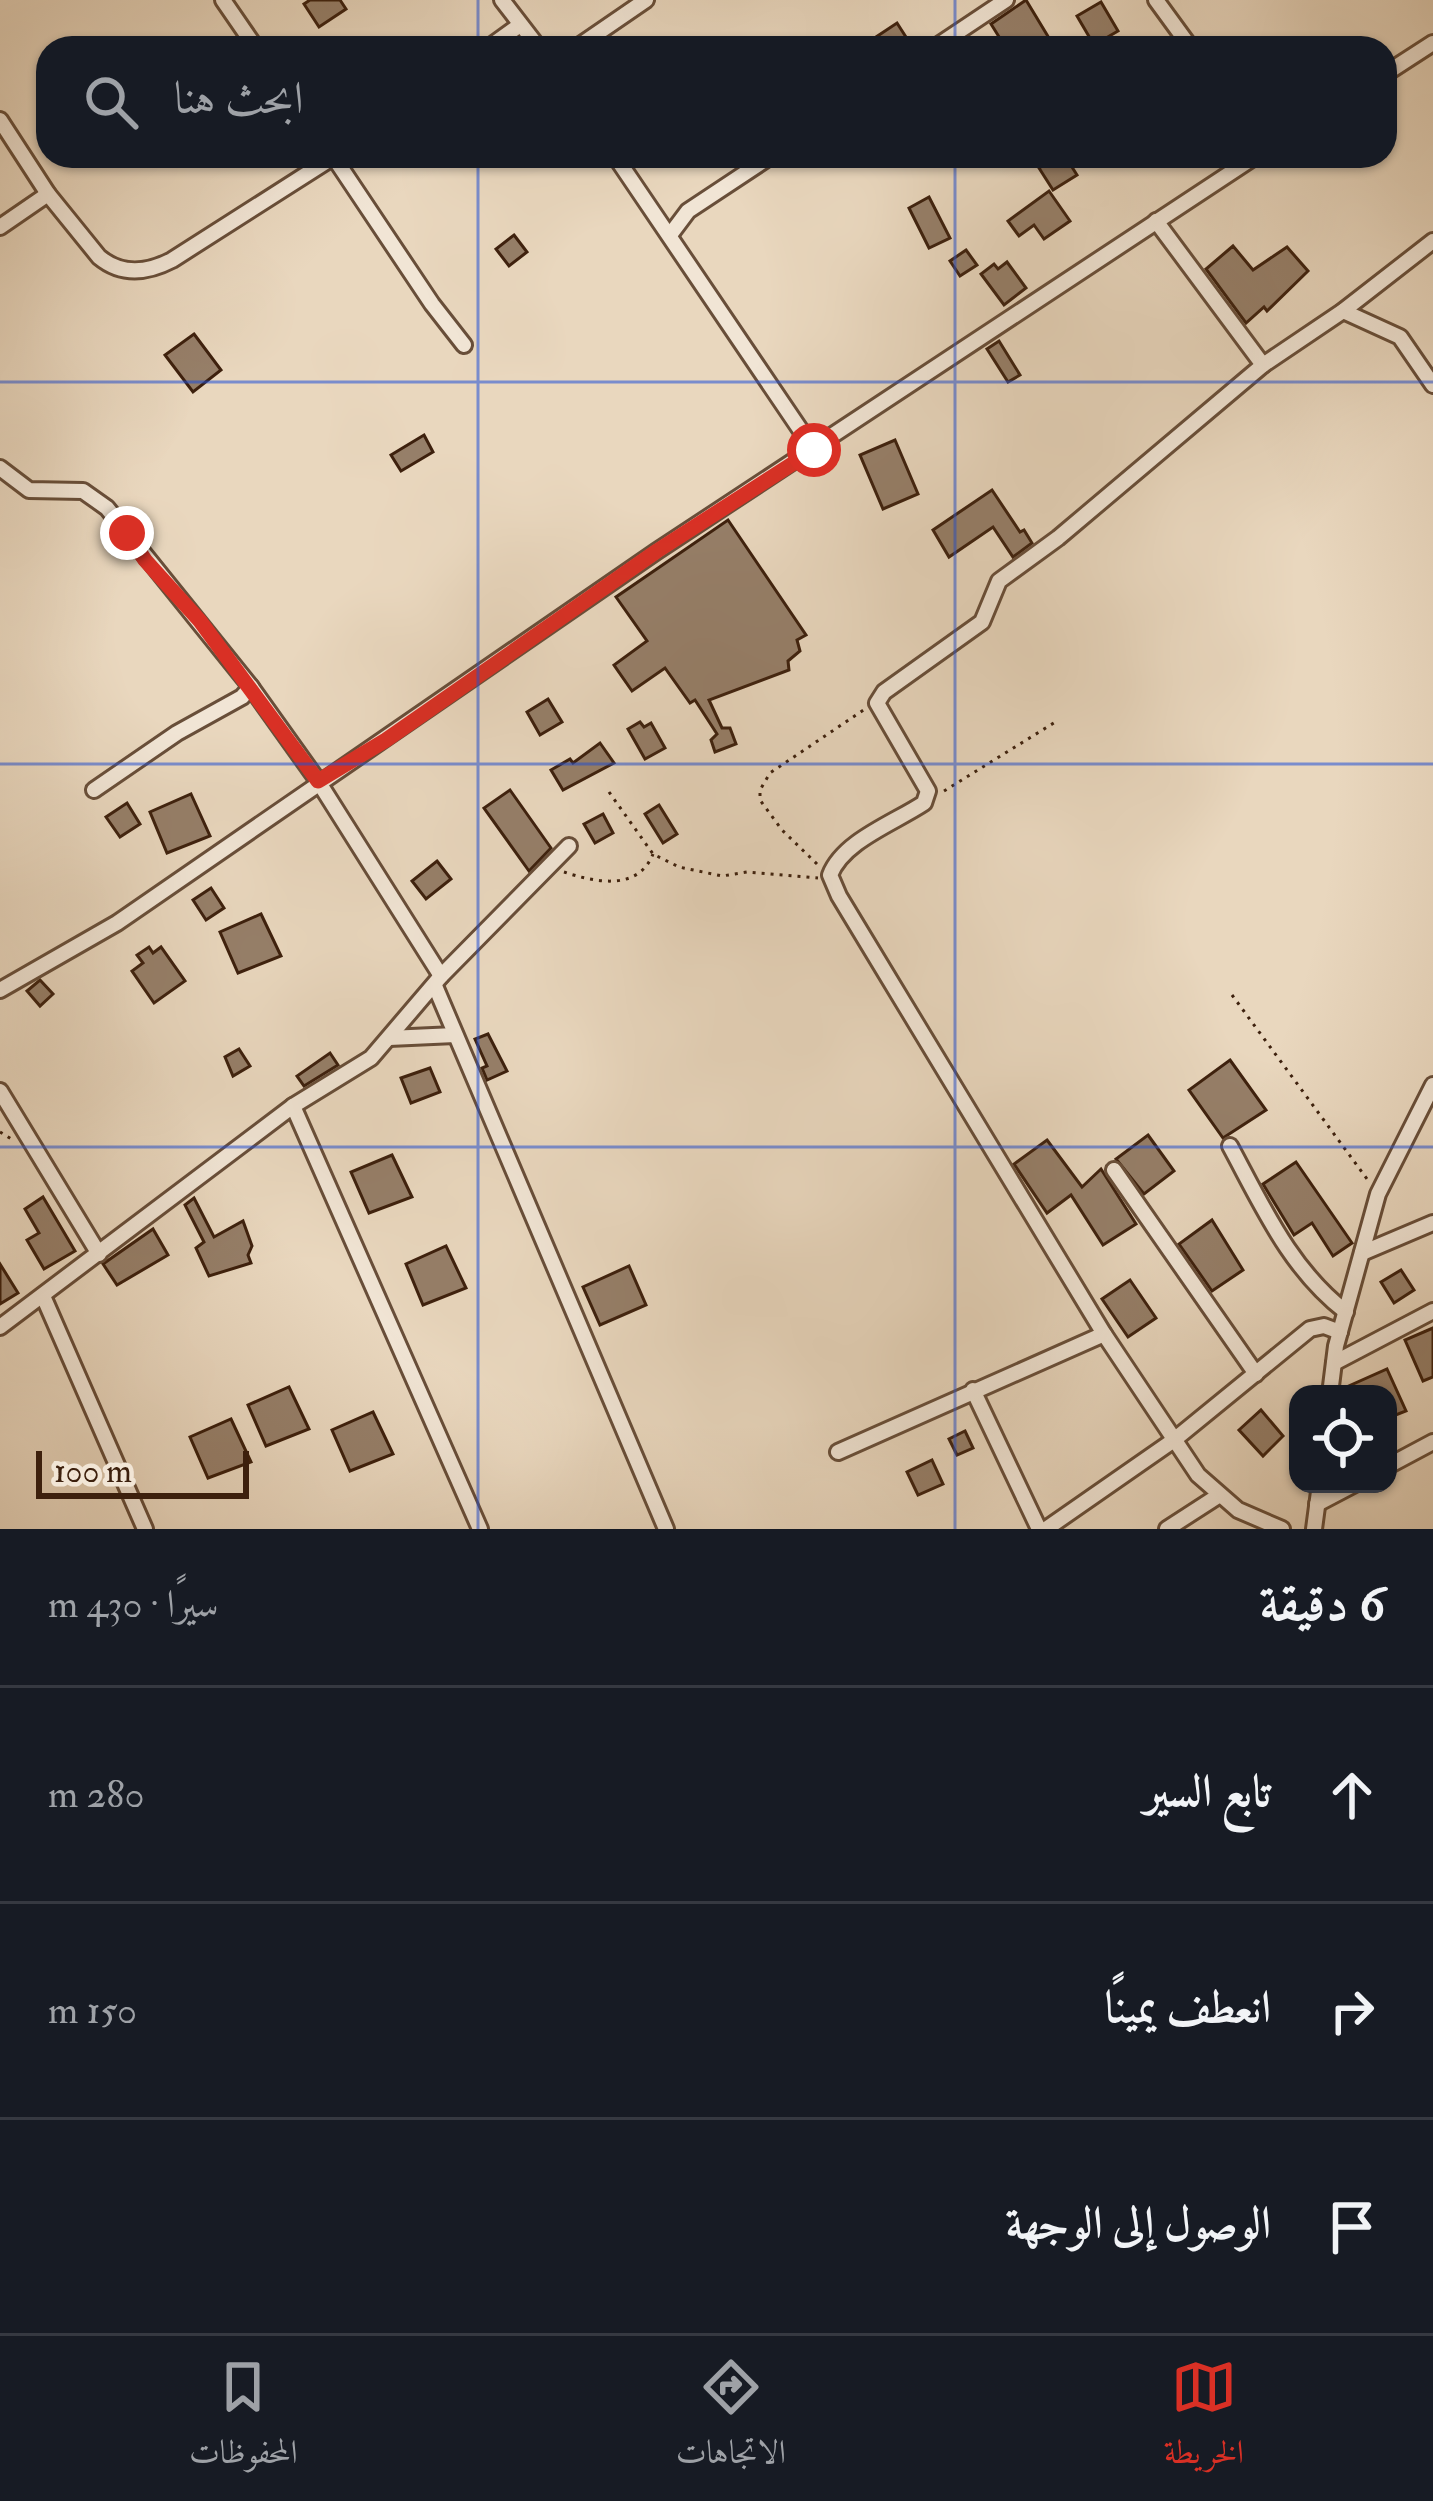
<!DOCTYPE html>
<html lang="ar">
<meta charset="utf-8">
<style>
:root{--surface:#171b24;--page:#20242c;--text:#f1f3f6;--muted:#9ea1a6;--line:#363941;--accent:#d93025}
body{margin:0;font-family:"IM FELL Double Pica",Amiri,serif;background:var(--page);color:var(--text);direction:rtl}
.controls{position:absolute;right:36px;bottom:36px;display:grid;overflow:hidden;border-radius:24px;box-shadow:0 3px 9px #0004}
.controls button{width:108px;height:108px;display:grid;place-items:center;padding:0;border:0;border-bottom:3px solid var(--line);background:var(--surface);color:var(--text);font:60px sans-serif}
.scale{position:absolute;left:36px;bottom:30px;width:213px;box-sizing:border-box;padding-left:12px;border:6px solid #3d200d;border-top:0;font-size:33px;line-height:42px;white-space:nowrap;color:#3d200d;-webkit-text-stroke:9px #f1e5d5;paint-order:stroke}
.stop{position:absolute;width:36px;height:36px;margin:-27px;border:9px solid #d93025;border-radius:50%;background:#fff}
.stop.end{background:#d93025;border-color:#fff;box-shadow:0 3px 12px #0008}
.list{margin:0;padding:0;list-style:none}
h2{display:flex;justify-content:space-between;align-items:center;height:156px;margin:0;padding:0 48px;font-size:51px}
h2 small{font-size:39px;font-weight:400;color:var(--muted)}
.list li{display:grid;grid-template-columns:78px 1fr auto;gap:36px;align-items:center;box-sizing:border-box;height:216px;padding:0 48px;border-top:3px solid var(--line)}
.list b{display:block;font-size:45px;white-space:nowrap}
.list em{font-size:39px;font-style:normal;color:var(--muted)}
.icon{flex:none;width:66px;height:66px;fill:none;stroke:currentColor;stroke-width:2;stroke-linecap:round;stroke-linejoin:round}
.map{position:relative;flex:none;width:1433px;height:1529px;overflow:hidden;direction:ltr}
.search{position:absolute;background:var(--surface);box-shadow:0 3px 9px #0004;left:36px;right:36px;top:36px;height:132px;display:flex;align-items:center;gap:30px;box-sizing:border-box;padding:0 42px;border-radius:36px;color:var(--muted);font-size:45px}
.sheet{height:804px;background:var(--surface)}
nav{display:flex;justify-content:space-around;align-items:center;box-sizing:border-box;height:168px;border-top:3px solid var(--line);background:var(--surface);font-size:33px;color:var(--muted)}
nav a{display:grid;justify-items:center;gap:6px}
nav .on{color:var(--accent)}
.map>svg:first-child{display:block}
.building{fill:#967f69;stroke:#3d200d;stroke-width:3}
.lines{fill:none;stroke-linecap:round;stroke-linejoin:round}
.street-casing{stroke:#684e39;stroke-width:20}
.path{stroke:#3d200d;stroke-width:3;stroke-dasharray:3 6;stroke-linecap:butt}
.street{stroke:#f1e5d5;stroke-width:14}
.route{stroke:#d93025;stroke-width:15}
.grid{fill:none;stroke:#1d4ed8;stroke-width:3;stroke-opacity:0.55}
</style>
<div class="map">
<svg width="1433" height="1529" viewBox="0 0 1433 1529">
<rect width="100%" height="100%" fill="#e9d7be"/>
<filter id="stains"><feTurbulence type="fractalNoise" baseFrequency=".00167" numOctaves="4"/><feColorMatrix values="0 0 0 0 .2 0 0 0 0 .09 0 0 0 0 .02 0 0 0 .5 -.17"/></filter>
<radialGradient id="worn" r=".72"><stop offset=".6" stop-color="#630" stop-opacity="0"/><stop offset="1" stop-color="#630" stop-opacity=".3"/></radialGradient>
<!-- building -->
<g class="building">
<polygon points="310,0 340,0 346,9 319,27 304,4"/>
<polygon points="1026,0 1055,48 1006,48 991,24"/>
<polygon points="1101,2 1118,31 1094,45 1077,16"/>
<polygon points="897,23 913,48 861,48 876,37"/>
<polygon points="1058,156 1065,156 1077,175 1053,190 1039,168"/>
<polygon points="1049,191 1070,221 1044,239 1034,225 1019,236 1008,221"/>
<polygon points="929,197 950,238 929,248 909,208"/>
<polygon points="514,235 527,252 509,266 496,249"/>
<polygon points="1233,246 1253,270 1287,247 1308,271 1267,311 1264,307 1246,323 1206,269"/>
<polygon points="966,250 977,265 960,276 950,261"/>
<polygon points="1007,262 1026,288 1004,305 981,274 994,264 998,269"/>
<polygon points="194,334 221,370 193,392 165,355"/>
<polygon points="999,341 1020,375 1008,382 987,349"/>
<polygon points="424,435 433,452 401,471 391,455"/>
<polygon points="895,440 918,494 883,509 860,455"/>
<polygon points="992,490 1020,532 1024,530 1032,543 1013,557 993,527 949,557 933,530"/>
<polygon points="728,520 806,635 797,640 800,651 788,661 789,670 709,700 722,728 730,728 736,744 715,752 711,740 717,734 695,700 690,703 665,668 632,691 614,665 647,641 616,597"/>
<polygon points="548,699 562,722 540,735 527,712"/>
<polygon points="640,722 644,727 651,723 665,748 645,759 628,729"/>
<polygon points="600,743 614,763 563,790 551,770 570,759 573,763"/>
<polygon points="510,790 551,848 529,871 484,808"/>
<polygon points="191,794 210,836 167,853 150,812"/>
<polygon points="127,803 140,824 120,837 106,817"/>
<polygon points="659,805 677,834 663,843 645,814"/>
<polygon points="603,814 613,833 595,843 584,824"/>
<polygon points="437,861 451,879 426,899 412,881"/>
<polygon points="211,888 224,908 206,920 193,900"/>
<polygon points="261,914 281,956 238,973 220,932"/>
<polygon points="149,947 153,953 161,947 185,981 154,1003 132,971 143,963 137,955"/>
<polygon points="40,980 53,994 40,1006 27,991"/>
<polygon points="488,1034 507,1071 487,1080 482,1068 487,1066 475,1039"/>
<polygon points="239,1049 250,1066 233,1076 225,1057"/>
<polygon points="330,1053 338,1065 304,1086 297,1076"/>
<polygon points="1230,1060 1266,1110 1223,1138 1189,1090"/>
<polygon points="430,1068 440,1092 411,1103 401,1078"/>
<polygon points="1148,1135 1174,1171 1144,1194 1116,1159"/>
<polygon points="1047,1140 1082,1187 1101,1169 1136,1224 1103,1245 1071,1195 1047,1213 1014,1164"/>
<polygon points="392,1155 412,1197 369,1213 351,1172"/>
<polygon points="1296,1162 1352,1243 1333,1256 1312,1223 1294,1235 1263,1184"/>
<polygon points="43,1197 75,1251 44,1269 27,1240 39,1233 25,1209"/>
<polygon points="194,1198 214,1237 243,1221 252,1246 248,1255 251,1263 209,1276 196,1248 204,1242 185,1205"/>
<polygon points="1212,1220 1243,1270 1212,1291 1179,1244"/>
<polygon points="153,1229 168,1255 117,1285 103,1264"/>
<polygon points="446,1246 466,1288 423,1305 406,1264"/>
<polygon points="0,1264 18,1293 0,1304"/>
<polygon points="629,1266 646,1305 600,1325 583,1287"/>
<polygon points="1401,1270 1414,1290 1394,1303 1381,1282"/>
<polygon points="1130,1280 1156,1318 1128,1337 1102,1299"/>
<polygon points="1433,1328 1433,1377 1423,1381 1405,1340"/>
<polygon points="1387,1369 1406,1411 1388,1418 1388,1394 1341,1394 1342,1389"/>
<polygon points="289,1387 309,1429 266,1446 248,1405"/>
<polygon points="1261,1410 1283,1436 1263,1456 1239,1430"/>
<polygon points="373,1412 393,1454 350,1471 332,1430"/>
<polygon points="231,1419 251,1462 208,1478 190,1437"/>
<polygon points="965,1431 973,1448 957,1455 949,1439"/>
<polygon points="932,1460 943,1484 918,1495 907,1472"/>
</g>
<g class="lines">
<defs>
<g id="street">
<polyline points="223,0 256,48"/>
<polyline points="502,0 539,48"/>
<polyline points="1156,0 1191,48"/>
<polyline points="488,48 520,25"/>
<polyline points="576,48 646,0"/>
<polyline points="934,48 1006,0"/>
<polyline points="1385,74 1433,43"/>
<path d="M 0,120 L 48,194 L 99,257 C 122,276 147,273 172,260 L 335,156"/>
<polyline points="333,156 432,304 464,345"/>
<polyline points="615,156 814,450"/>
<path d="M 1156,221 L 1263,365 L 1058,538 L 999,581 L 982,622 L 884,692 L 877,703 L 928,791 L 924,803 C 894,823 843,841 830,875 L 839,896 L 1104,1334 L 1198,1475 L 1238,1510 L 1282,1529"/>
<polyline points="0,227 48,194"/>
<polyline points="670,235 688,211 771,156"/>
<polyline points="1343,311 1400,337 1433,385"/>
<polyline points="1263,365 1343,311 1433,241"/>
<polyline points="0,468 29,490 83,491 107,508 251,687 318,781 441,976"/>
<polyline points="94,790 177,733 242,697 251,687"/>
<polyline points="435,986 666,1529"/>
<polyline points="0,990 117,923 657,551 1256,156"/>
<polyline points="389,1038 455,1035"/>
<polyline points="0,1091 99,1254"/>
<polyline points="293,1106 480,1529"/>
<path d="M 1230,1146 C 1263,1207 1290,1269 1346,1312"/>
<polyline points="1114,1170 1256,1374"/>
<polyline points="1362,1253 1433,1223"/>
<polyline points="43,1296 145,1529"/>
<polyline points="0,1327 293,1106 371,1058 441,976 569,846"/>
<polyline points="1334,1363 1433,1311"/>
<polyline points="973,1390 1039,1529"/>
<polyline points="1330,1394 1336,1346 1378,1194 1433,1085"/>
<polyline points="838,1452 1104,1334"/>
<polyline points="1388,1466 1433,1442"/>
<polyline points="1317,1504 1355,1484"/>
<polyline points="1046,1529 1174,1440 1310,1329 1324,1326 1340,1332"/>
<polyline points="1167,1529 1218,1496"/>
<polyline points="1314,1529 1320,1484"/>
</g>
</defs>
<!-- street casing -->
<use href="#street" class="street-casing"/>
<!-- path -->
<g class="path">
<polyline points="944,791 1057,721"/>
<polyline points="609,792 653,854 679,867 722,876 747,872 818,878"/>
<polyline points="817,864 782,830 760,800 760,790 770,773 865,709"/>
<path d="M 564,872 C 594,882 638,892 653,854"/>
<polyline points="1232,995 1370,1183"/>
<polyline points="0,1132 13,1140"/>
</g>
<!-- street -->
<use href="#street" class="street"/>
</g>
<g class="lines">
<!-- route -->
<polyline class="route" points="127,533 145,560 200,621 318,781 386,740 657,551 814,450"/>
</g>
<!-- grid -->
<path class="grid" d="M 478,0 L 478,48M 955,0 L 955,48M 478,156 L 478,1529M 955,156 L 955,1529M 0,382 L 1433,382M 0,764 L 1433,764M 0,1147 L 1433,1147"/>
<rect width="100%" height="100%" filter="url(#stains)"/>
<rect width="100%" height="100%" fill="url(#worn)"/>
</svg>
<div class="controls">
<button><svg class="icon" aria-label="locate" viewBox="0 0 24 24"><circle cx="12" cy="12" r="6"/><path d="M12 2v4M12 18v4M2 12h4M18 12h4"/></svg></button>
</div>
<div class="scale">100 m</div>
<div class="stop" style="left:814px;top:450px"></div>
<div class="stop end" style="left:127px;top:533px"></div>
<div class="search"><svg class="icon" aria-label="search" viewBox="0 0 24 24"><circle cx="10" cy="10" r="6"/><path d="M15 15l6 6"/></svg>ابحث هنا</div>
</div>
<section class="sheet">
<h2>6 دقيقة<small>سيرًا · 430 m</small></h2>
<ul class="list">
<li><svg class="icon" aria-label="ahead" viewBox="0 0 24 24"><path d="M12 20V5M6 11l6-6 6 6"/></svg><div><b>تابع السير</b></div><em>280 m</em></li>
<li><svg class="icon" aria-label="right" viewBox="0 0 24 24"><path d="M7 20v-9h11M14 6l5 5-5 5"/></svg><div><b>انعطف يمينًا</b></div><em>150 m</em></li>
<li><svg class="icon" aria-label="arrive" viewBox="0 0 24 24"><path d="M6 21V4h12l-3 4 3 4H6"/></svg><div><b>الوصول إلى الوجهة</b></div></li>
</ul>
</section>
<nav>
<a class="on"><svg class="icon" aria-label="map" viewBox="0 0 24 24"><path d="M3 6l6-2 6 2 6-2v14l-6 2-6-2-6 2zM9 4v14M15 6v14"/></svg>الخريطة</a>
<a><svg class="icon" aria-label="directions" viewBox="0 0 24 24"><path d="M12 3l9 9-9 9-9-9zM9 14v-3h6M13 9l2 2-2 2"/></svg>الاتجاهات</a>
<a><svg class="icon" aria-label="saved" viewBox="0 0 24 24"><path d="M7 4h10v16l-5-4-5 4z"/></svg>المحفوظات</a>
</nav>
